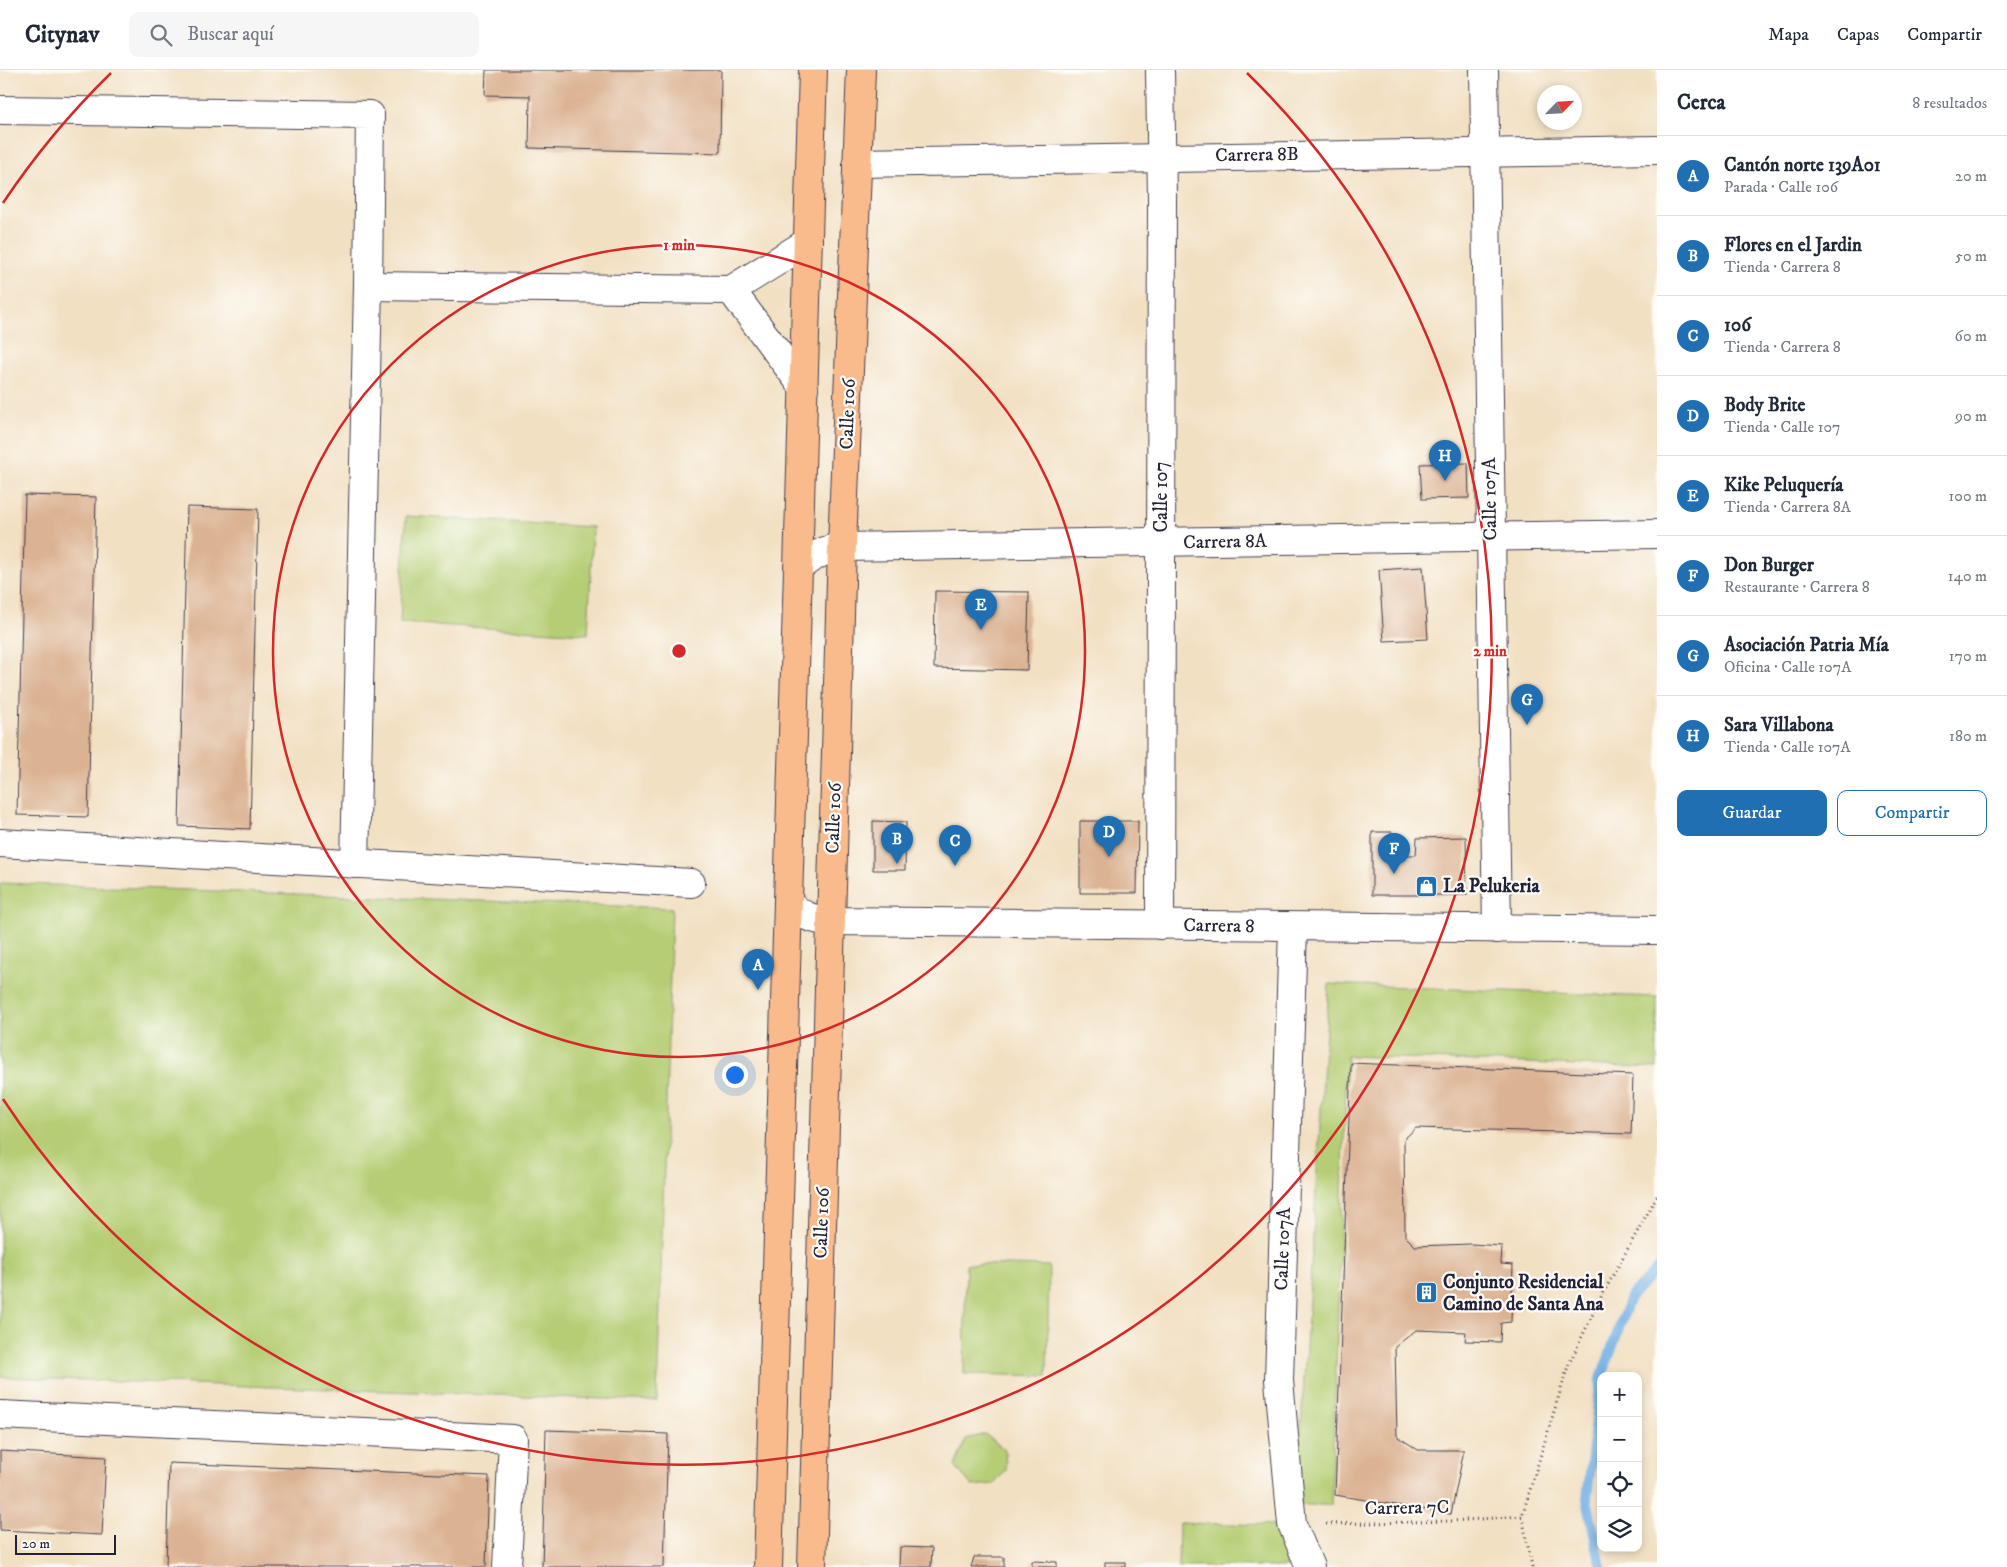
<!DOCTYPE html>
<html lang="es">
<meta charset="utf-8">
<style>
:root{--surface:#fff;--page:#f6f6f7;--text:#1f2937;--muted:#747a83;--line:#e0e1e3;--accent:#1f6fb2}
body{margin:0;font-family:"IM FELL DW Pica",serif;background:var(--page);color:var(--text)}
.controls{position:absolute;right:15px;bottom:15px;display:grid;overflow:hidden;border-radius:10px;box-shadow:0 2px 8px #0003}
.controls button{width:45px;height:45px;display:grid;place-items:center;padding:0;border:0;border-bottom:1px solid var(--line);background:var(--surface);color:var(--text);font:25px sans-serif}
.compass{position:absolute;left:1537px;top:15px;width:45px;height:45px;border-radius:50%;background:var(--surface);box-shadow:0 2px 8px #0003;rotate:65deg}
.scale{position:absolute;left:15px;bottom:12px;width:101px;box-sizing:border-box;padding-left:5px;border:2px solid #22223b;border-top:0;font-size:14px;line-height:18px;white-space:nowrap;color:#22223b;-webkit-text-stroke:4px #fdfcf7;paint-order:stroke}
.you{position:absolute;left:734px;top:1004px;width:18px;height:18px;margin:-12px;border:4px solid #fff;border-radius:50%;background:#1a73e8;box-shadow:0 0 0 8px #1a73e833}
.badge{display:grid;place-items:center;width:32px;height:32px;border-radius:50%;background:var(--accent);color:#fff;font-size:16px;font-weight:700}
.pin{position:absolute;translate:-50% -41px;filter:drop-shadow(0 1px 2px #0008)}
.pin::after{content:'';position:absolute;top:26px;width:18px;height:15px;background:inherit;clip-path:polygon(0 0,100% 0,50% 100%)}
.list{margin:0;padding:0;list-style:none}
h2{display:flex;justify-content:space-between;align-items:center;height:65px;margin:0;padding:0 20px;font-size:21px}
h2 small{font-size:16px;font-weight:400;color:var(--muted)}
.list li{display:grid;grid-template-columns:32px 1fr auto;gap:15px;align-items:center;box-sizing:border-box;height:80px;padding:0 20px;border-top:1px solid var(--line)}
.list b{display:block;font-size:19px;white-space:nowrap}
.list p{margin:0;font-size:16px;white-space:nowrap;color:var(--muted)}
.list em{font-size:16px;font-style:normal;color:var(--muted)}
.actions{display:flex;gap:10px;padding:15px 20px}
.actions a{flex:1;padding:11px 0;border:1px solid var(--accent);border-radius:10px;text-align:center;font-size:18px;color:var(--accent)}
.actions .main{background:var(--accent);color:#fff}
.icon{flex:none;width:28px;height:28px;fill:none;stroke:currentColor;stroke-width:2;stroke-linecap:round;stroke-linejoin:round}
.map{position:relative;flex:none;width:1657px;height:1497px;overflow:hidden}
header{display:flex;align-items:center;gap:30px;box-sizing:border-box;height:70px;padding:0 25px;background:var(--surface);border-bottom:1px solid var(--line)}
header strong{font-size:24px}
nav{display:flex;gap:28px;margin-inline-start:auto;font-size:18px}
.search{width:350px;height:45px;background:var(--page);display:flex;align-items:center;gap:12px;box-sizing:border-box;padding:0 18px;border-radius:10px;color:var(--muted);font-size:19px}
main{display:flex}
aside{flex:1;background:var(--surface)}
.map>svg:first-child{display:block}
.green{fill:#b5ce74;stroke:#6c7858}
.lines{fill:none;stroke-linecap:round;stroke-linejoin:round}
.stream{stroke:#72afe4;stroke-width:10}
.building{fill:#dbb292}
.minor-casing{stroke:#413e4f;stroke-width:30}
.major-casing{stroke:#413e4f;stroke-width:30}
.path{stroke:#413e4f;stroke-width:3;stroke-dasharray:1 4;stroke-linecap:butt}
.minor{stroke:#fff;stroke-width:28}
.major{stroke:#fabb8c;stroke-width:28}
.ring{fill:none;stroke:#d62828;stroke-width:2.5}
.labels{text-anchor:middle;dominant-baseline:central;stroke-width:4.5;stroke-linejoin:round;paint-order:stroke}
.street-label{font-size:19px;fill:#22223b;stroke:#fdfcf7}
.poi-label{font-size:19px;font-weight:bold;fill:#22223b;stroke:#fdfcf7;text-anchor:start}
.centre{fill:#d62828;stroke:#fdfcf7;stroke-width:2.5}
.ring-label{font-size:15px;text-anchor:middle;font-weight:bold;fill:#d62828;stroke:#fdfcf7;stroke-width:4.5;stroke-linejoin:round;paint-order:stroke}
</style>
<header>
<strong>Citynav</strong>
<div class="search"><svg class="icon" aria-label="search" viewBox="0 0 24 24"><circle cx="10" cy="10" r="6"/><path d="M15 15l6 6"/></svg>Buscar aquí</div>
<nav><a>Mapa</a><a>Capas</a><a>Compartir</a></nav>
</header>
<main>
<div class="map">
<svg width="1657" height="1497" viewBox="0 0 1657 1497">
<rect width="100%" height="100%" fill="#fdfcf7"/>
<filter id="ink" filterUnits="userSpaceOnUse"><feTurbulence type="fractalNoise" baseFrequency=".02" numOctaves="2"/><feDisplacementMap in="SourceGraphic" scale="10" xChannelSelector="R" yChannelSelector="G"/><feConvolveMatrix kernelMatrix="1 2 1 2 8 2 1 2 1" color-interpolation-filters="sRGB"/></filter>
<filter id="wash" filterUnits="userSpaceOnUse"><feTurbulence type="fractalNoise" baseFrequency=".0096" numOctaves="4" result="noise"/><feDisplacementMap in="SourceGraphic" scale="20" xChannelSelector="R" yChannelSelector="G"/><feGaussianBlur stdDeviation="1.12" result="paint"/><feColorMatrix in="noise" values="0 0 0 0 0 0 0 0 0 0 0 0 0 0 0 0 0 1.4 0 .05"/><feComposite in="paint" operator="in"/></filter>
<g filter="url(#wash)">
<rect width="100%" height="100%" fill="#f2e0c3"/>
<!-- green -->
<g class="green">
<polygon points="406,446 593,457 588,564 400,553"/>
<polygon points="0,813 672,838 657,1331 0,1307"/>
<polygon points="1329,914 1657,927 1657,998 1347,986 1331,1435 1296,1435"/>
<polygon points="966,1194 1049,1196 1047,1306 964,1304"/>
<polygon points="985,1364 1005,1380 1006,1401 993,1414 972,1416 955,1396 966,1369"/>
<polygon points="1179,1453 1278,1455 1295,1497 1178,1497"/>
</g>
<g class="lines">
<!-- stream -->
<g class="stream">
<polyline points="1602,1306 1630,1227 1657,1199"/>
<polyline points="1601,1308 1587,1429 1601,1497"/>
</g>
</g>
<g id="blocks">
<!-- building -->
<g class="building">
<polygon points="486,0 721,0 720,83 529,78 530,26 485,25"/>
<polygon points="1468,393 1469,428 1422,429 1420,394"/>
<polygon points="25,425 96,427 88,747 17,745"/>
<polygon points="187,437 258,439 250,759 179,756"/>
<polygon points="1423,497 1428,569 1384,571 1379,500"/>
<polygon points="935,521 1029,522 1027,600 934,598"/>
<polygon points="873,751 906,752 905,800 873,800"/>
<polygon points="1080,751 1138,751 1137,823 1080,823"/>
<polygon points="1372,762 1392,762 1392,785 1416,785 1417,768 1466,767 1467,825 1372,825"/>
<polygon points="1351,993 1633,1005 1631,1064 1416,1058 1404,1069 1405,1166 1415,1176 1471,1174 1502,1176 1501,1194 1513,1195 1511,1252 1501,1253 1500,1272 1465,1271 1466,1262 1416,1260 1395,1277 1397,1366 1418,1380 1464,1380 1451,1444 1335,1425"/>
<polygon points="546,1360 668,1364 664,1497 542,1497"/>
<polygon points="0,1381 106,1387 102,1465 0,1460"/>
<polygon points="169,1393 489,1406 486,1497 166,1497"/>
<polygon points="900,1477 932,1478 931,1497 899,1497"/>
<polygon points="974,1487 1004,1487 1004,1497 971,1497"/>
<polygon points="1032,1491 1057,1492 1057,1497 1032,1497"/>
<rect x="1105" y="1492" width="21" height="5"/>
</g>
</g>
</g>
<g filter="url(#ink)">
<use href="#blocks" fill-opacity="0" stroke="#413e4f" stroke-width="1"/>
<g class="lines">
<defs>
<g id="minor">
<polyline points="1484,0 1497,859"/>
<polyline points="0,40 370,45 368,216 355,794"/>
<polyline points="857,93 1657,80"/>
<polyline points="368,216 731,220 808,172"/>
<polyline points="731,220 804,318"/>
<path d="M 799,497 C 812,486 825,479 842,477 L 1657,464"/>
<polyline points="0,773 691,813"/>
<path d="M 788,832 C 802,846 812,850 831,851 L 1657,860"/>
<polyline points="1160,855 1162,128 1160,0"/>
<polyline points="1293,858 1279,1310 1292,1454 1310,1497"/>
<polyline points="0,1345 513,1369 507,1497"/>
</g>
<g id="major">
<polyline points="768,1497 813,0"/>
<polyline points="812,1497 842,477 861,0"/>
</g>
</defs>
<!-- minor casing -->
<use href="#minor" class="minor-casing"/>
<!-- major casing -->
<use href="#major" class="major-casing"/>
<!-- path -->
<g class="path">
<polyline points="1326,1454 1452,1451 1522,1446"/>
<polyline points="1532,1497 1522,1446 1568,1296 1601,1227 1657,1126"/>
</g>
<!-- minor -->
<use href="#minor" class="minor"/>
<!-- major -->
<use href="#major" class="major"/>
</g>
</g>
<!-- distance rings -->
<g class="ring">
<circle cx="679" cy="581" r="406"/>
<path d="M3 133A811 811 0 0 1 111 3M1247 3A811 811 0 1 1 3 1029"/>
</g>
<!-- icons -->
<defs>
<symbol id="shop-square" viewBox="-11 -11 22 22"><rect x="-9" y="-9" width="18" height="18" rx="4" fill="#1f6fb2" stroke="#fdfcf7"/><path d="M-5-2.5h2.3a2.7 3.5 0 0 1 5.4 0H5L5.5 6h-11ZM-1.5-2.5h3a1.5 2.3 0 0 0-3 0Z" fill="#fff"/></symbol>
<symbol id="building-square" viewBox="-11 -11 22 22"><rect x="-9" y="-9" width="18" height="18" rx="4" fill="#1f6fb2" stroke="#fdfcf7"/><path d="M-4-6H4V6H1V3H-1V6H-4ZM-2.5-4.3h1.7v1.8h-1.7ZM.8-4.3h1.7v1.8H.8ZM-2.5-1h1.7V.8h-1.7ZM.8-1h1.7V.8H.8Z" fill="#fff"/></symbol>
</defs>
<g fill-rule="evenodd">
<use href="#shop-square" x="1414" y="804" width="25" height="25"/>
<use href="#building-square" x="1414" y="1210" width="25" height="25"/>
</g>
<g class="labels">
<!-- street labels -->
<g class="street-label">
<text transform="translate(1257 85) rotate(-1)">Carrera 8B</text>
<text transform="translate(848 344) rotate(-88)">Calle 106</text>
<text transform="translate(1161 427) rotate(-90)">Calle 107</text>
<text transform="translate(1490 429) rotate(-91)">Calle 107A</text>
<text transform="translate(1225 472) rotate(-1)">Carrera 8A</text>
<text transform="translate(834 748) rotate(-88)">Calle 106</text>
<text transform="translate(1219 856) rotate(1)">Carrera 8</text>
<text transform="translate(822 1153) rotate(-88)">Calle 106</text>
<text transform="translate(1283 1179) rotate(-88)">Calle 107A</text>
<text transform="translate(1407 1438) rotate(-1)">Carrera 7C</text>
</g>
<!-- poi labels -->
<g class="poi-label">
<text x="1443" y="816">La Pelukeria</text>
<text x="1443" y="1212">Conjunto Residencial<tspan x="1443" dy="22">Camino de Santa Ana</tspan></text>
</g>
</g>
<circle cx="679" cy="581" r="8" class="centre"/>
<g class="ring-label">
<text x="679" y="180">1 min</text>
<text x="1490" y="586">2 min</text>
</g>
</svg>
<div class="controls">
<button>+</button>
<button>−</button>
<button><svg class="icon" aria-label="locate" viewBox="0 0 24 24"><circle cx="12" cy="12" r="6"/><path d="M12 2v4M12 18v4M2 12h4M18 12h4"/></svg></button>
<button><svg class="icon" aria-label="layers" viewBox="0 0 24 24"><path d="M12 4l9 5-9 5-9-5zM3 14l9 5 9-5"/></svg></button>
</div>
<svg class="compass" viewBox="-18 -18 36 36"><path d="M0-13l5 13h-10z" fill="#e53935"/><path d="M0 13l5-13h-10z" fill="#747a83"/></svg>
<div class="scale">20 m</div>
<div class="you"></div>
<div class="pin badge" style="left:758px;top:920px">A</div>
<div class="pin badge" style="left:897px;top:794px">B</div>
<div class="pin badge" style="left:955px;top:796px">C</div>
<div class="pin badge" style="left:1109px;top:787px">D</div>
<div class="pin badge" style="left:981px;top:560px">E</div>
<div class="pin badge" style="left:1394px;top:804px">F</div>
<div class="pin badge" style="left:1527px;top:655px">G</div>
<div class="pin badge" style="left:1445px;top:411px">H</div>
</div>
<aside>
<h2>Cerca<small>8 resultados</small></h2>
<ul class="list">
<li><span class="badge">A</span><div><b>Cantón norte 139A01</b><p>Parada · Calle 106</p></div><em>20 m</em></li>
<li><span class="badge">B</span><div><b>Flores en el Jardin</b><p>Tienda · Carrera 8</p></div><em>50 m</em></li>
<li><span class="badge">C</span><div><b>106</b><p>Tienda · Carrera 8</p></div><em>60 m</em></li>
<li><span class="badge">D</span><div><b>Body Brite</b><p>Tienda · Calle 107</p></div><em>90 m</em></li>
<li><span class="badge">E</span><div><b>Kike Peluquería</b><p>Tienda · Carrera 8A</p></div><em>100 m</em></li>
<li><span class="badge">F</span><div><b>Don Burger</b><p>Restaurante · Carrera 8</p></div><em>140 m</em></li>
<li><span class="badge">G</span><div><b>Asociación Patria Mía</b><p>Oficina · Calle 107A</p></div><em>170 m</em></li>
<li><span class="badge">H</span><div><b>Sara Villabona</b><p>Tienda · Calle 107A</p></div><em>180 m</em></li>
</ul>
<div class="actions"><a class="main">Guardar</a><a>Compartir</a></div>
</aside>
</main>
